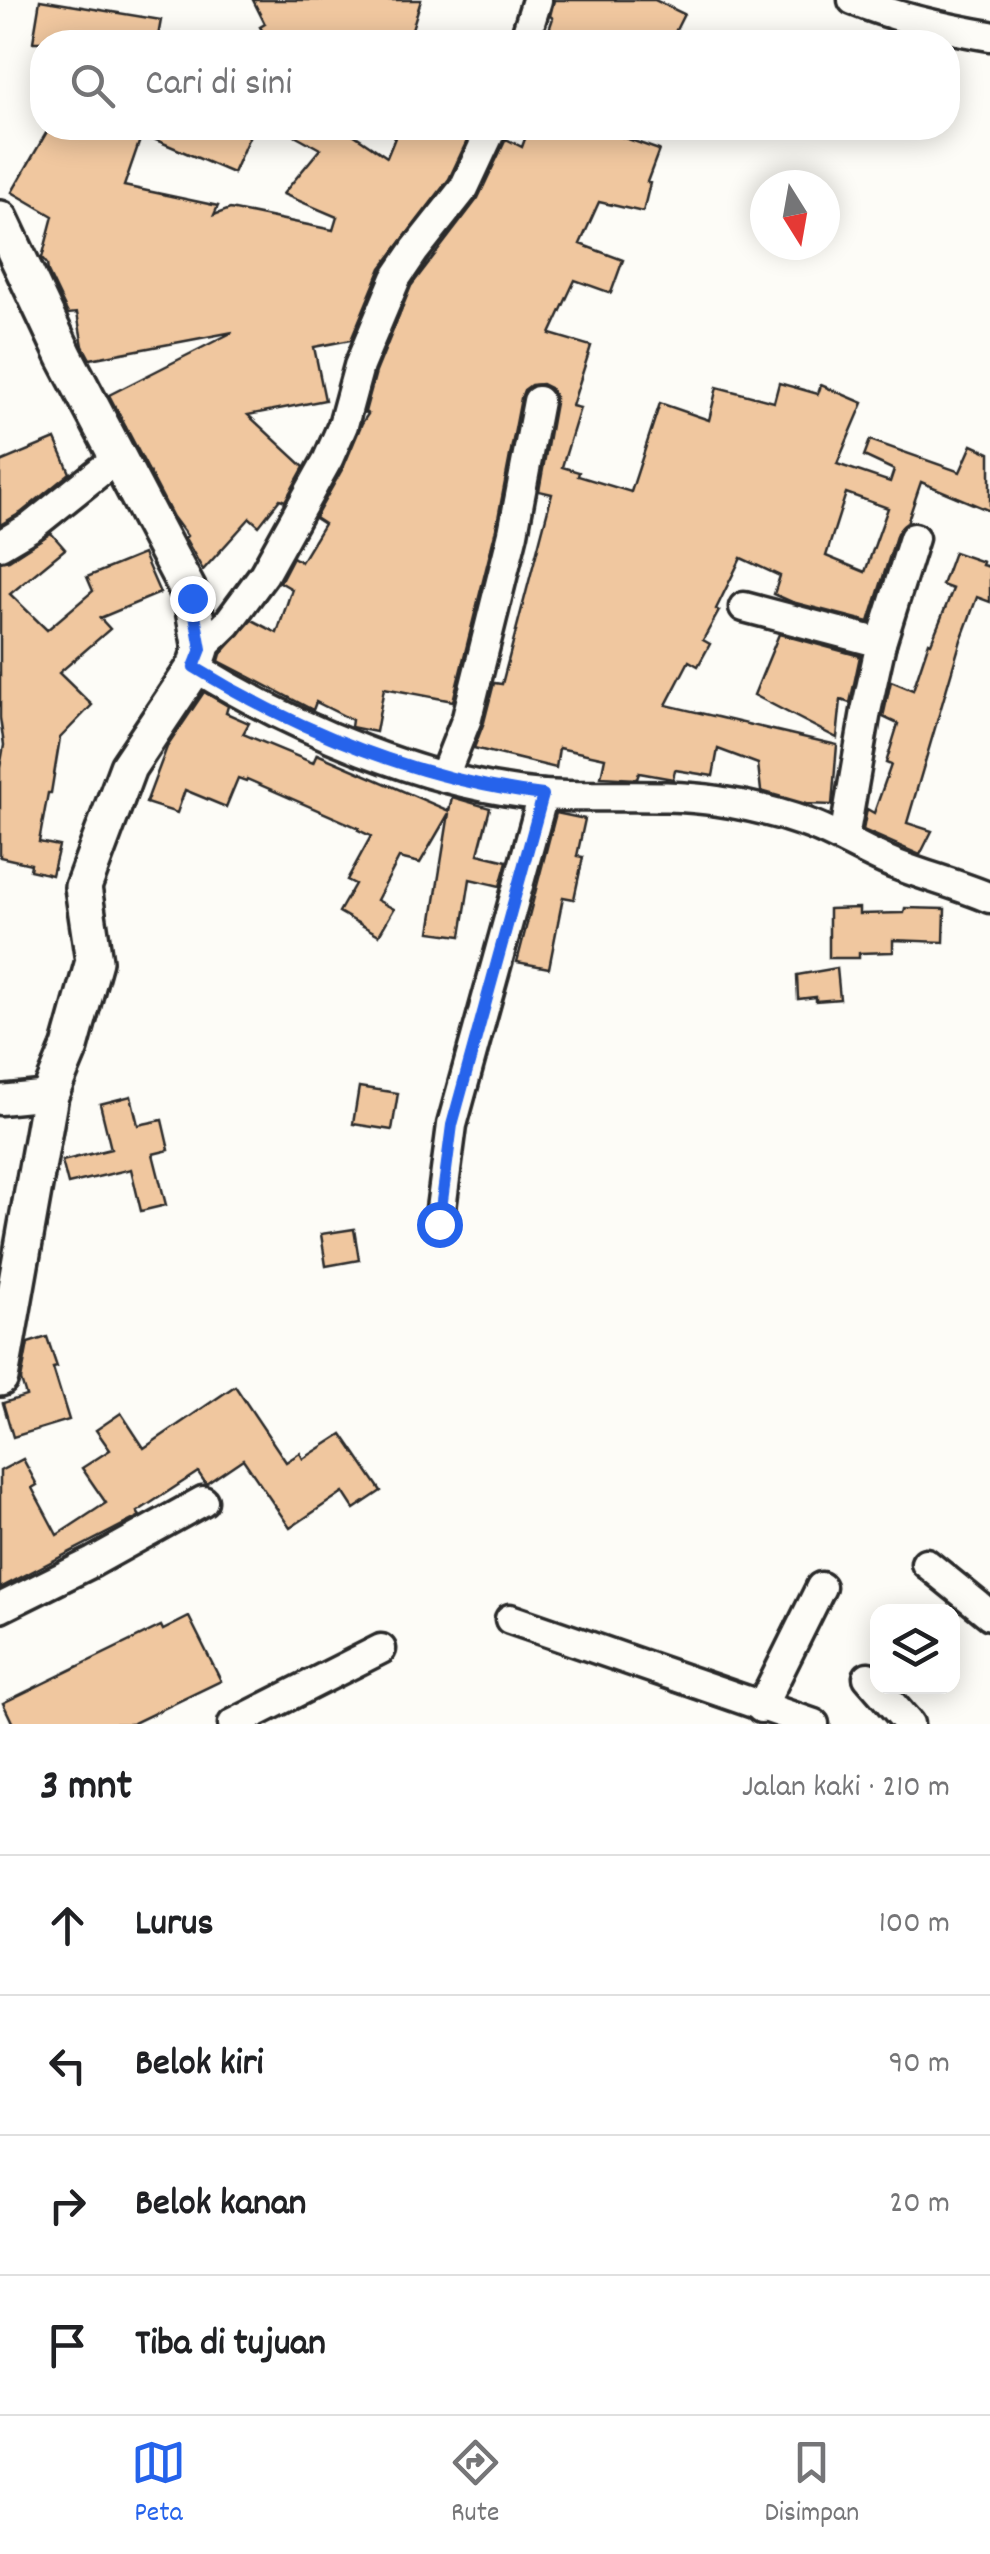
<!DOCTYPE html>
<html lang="id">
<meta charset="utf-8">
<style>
:root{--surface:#fff;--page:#f6f6f6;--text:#202124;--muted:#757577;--line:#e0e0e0;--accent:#2563eb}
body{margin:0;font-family:Dekko,sans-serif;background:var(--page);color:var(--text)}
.controls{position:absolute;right:30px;bottom:30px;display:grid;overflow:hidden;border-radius:20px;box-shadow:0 5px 25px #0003}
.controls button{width:90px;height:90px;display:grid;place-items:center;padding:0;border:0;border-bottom:2px solid var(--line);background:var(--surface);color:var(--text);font:50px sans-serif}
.compass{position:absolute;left:750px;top:170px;width:90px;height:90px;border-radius:50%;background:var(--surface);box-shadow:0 5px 25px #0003;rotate:169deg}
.stop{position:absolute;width:30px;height:30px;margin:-22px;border:8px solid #2563eb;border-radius:50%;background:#fff}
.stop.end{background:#2563eb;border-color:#fff;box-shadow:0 2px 10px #0008}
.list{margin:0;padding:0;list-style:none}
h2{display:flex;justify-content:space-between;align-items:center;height:130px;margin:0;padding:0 40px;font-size:42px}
h2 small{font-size:32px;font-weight:400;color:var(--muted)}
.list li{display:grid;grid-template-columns:65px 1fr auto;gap:30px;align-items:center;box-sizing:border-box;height:140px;padding:0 40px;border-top:2px solid var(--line)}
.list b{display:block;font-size:38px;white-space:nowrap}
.list em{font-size:32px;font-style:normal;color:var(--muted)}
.icon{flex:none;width:55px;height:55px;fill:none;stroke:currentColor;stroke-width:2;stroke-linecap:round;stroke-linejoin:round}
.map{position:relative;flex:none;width:990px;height:1724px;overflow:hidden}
.search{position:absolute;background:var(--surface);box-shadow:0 5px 25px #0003;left:30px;right:30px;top:30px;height:110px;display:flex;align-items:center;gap:25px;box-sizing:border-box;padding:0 35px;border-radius:40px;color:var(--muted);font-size:38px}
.sheet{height:690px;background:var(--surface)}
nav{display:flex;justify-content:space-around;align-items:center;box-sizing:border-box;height:140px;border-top:2px solid var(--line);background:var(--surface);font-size:28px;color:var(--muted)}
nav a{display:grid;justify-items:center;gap:5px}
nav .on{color:var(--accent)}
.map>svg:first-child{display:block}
.building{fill:#f0c79f;stroke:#2b2b2b;stroke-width:2.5;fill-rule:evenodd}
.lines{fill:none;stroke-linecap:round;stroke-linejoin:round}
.minor-casing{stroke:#2b2b2b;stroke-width:35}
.tertiary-casing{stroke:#2b2b2b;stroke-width:42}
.minor{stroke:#fdfcf7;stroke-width:28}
.tertiary{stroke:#fdfcf7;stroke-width:35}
.route{stroke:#2563eb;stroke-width:12}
</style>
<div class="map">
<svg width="990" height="1724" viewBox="0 0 990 1724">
<rect width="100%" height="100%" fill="#fdfcf7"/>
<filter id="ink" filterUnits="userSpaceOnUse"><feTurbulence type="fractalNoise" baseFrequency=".01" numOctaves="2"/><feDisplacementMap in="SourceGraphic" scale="20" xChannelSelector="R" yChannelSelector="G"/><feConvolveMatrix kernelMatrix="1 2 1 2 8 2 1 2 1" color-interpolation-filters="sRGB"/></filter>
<g filter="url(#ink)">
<!-- building -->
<g class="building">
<polygon points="40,0 161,20 157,42 33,42"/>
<polygon points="253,0 421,0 408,42 269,42 260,27 265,24"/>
<polygon points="554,0 655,0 684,14 670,42 545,42 553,18 550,16"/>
<polygon points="49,128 253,128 233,173 142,134 124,186 218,206 214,215 230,209 333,230 337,217 283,194 320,149 282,128 344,128 387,157 399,128 473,128 449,179 381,268 351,340 314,347 325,400 248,415 304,467 285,501 280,499 259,526 250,518 203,570 185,538 187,536 173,517 109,395 233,332 90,359 83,346 77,313 68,314 48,272 47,264 42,258 53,216 12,192"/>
<path d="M 529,128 L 574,128 L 595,135 L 597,128 L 659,150 L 647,182 L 650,183 L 643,212 L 599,202 L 580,244 L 623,260 L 611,293 L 575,280 L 550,334 L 591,346 L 572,406 L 580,408 L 562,467 L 579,472 L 578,476 L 631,492 L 660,403 L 709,420 L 717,387 L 774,402 L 779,383 L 818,394 L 821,385 L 863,403 L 837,464 L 890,482 L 894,470 L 864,456 L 870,440 L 960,472 L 972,445 L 990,453 L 990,511 L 921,482 L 907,523 L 897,533 L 869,622 L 792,602 L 774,594 L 780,576 L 741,558 L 716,609 L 719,611 L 703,640 L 710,644 L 698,666 L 689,661 L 666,705 L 837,745 L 832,805 L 806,804 L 761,791 L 758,764 L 718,749 L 713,776 L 675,770 L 673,779 L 639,773 L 637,779 L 601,777 L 605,758 L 559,748 L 556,768 L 474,748 L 484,722 L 494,683 L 502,684 L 552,494 L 539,491 L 555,403 L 555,396 L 550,388 L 542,384 L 531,385 L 524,390 L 521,398 L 496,529 L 453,701 L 384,688 L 376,732 L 351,727 L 352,720 L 316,702 L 313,710 L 219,661 L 221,654 L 252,620 L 277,633 L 292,589 L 280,582 L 293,557 L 301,562 L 324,524 L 315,518 L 344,466 L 362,423 L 368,414 L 365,412 L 376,372 L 411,286 L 478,198 L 506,139 L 522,147 ZM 846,493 L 888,508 L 865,572 L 826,556 Z"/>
<polygon points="55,439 70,473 22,512 0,525 0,462"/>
<polygon points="51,533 65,549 10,594 47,630 93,591 87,577 143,554 160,593 100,618 110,629 59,673 92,705 60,738 51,793 48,793 39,842 59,846 52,875 30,870 31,864 0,857 0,768 4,745 0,718 0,562 9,560"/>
<polygon points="954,552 983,562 982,565 990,567 990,602 977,597 961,640 907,823 932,831 920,855 863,830 867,809 874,813 891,765 886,763 898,724 883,717 891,681 913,690 929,642 931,643 953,589 942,585"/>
<polygon points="779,634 860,656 850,703 841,700 837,738 754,695"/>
<polygon points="204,692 228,706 226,713 249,723 243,734 313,763 317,754 449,811 452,797 490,808 478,854 507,861 500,886 470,879 461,936 430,932 449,813 420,863 399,858 377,900 394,909 379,935 339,912 355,884 347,880 371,836 358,830 359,828 247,779 246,781 238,778 226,807 185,790 177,813 146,803 167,747"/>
<polygon points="556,813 585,819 577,856 583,857 574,899 563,897 549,968 517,962"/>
<polygon points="859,908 859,914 904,913 905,908 945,909 944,942 893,940 893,952 859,953 859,958 829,958 829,909"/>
<polygon points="837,968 840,999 816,1001 816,997 798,999 797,975"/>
<polygon points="359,1087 398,1093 392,1130 353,1124"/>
<polygon points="131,1096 138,1125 162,1120 169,1150 153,1154 166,1205 141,1211 131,1169 68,1184 62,1161 111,1149 100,1104"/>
<polygon points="354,1229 359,1260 326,1266 321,1234"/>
<polygon points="47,1337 57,1367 53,1368 69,1420 13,1437 3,1403 26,1396 21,1380 28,1343"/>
<polygon points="235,1386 286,1462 300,1453 303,1459 342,1434 381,1491 354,1509 343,1492 290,1528 243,1459 206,1484 198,1472 137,1512 140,1516 0,1588 0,1471 23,1459 37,1485 32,1488 57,1535 106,1503 82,1468 110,1450 96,1430 121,1413 144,1448"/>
<polygon points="189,1617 221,1681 132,1724 13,1724 3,1703 161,1626 163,1630"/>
</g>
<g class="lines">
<defs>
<g id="minor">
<path d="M 853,0 C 897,18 943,28 990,36"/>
<polyline points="524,42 537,0"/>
<polyline points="0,545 32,526 118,457"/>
<polyline points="744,607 881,643"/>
<polyline points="201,649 227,624 264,574 328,459 343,425 359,366 396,278 415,250 464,188 492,128"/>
<path d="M 195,667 C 292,727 428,786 543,795 C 601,799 660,792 718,801 C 747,805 779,813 807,823 C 838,834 866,853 897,865 C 928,877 959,885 990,898"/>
<polyline points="444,776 467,718 513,533 538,401"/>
<polyline points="844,838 866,711 881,643 914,538"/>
<polyline points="0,1100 50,1095"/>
<polyline points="439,1224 452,1125 543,795"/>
<polyline points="926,1563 990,1615"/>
<polyline points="0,1608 93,1562 203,1501"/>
<polyline points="510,1619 814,1724"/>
<polyline points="868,1677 909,1724"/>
<polyline points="761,1708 821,1587"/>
<polyline points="233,1724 381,1649"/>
</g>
<polyline id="tertiary" points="0,219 65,357 192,598 201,649 195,667 128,767 83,887 94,961 70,1047 50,1095 0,1378"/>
</defs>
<!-- minor casing -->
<use href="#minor" class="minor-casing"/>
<!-- tertiary casing -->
<use href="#tertiary" class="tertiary-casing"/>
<!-- minor -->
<use href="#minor" class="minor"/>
<!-- tertiary -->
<use href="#tertiary" class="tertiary"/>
</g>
</g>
<g class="lines" filter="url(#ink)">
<!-- route -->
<path class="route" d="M 192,598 L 201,649 L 194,667 C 300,732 420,780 543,795 L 452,1125 L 439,1224"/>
</g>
</svg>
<div class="controls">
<button><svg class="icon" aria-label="layers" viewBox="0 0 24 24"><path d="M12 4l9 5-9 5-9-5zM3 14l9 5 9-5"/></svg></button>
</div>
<svg class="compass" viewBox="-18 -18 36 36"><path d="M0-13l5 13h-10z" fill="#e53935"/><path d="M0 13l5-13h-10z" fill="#757577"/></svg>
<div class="stop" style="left:439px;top:1224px"></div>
<div class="stop end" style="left:192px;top:598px"></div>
<div class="search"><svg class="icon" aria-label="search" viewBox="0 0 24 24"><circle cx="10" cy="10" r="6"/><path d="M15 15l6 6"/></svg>Cari di sini</div>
</div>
<section class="sheet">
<h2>3 mnt<small>Jalan kaki · 210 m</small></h2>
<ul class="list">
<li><svg class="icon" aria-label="ahead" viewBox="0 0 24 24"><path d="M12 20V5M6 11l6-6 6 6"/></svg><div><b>Lurus</b></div><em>100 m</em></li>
<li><svg class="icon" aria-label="left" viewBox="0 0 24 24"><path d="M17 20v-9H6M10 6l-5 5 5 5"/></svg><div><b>Belok kiri</b></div><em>90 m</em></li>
<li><svg class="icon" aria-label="right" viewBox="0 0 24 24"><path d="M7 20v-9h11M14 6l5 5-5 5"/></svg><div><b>Belok kanan</b></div><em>20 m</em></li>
<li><svg class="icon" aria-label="arrive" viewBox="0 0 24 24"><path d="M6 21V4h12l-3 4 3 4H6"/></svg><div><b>Tiba di tujuan</b></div></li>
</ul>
</section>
<nav>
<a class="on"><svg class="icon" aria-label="map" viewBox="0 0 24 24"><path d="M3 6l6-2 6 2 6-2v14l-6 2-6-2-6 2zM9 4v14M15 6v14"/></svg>Peta</a>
<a><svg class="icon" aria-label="directions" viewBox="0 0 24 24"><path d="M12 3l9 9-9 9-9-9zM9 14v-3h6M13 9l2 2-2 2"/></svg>Rute</a>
<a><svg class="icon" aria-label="saved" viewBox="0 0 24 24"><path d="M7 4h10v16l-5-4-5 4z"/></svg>Disimpan</a>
</nav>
